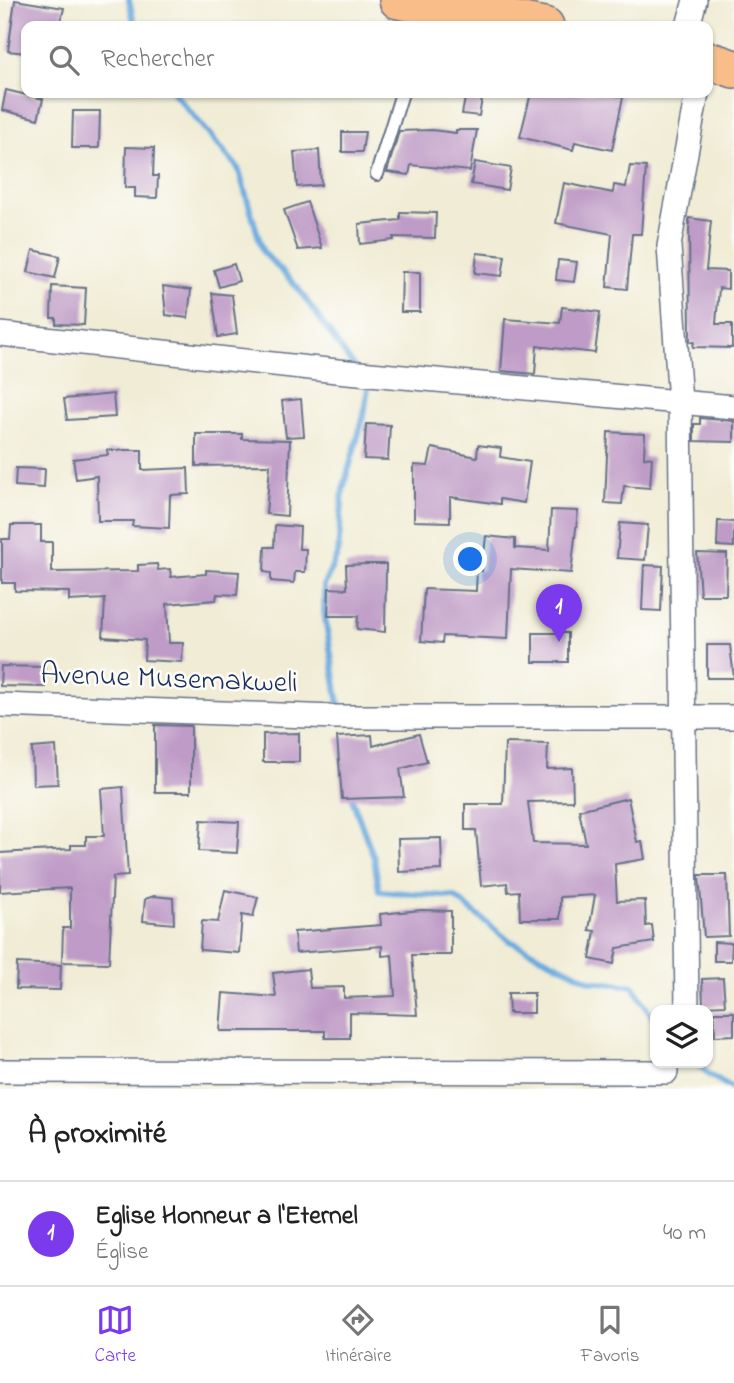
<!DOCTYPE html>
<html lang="fr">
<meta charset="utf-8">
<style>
:root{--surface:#fff;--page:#f6f6f6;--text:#222;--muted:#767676;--line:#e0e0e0;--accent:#7c3aed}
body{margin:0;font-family:"Indie Flower",sans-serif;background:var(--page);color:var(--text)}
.controls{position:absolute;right:21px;bottom:21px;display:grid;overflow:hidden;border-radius:14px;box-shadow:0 2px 5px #0004}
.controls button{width:63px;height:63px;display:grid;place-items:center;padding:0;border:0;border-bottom:2px solid var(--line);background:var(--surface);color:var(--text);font:35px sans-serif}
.you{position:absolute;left:471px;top:560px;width:24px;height:24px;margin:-18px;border:5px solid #fff;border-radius:50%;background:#1a73e8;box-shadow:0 0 0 10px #1a73e833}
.badge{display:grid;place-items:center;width:46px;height:46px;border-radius:50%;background:var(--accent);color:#fff;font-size:23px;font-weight:700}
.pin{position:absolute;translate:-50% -58px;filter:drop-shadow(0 2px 4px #0008)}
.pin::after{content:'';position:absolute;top:37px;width:24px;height:21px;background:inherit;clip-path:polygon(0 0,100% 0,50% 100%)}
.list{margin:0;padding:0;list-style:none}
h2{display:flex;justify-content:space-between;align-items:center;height:91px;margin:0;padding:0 28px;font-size:30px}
h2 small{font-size:23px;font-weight:400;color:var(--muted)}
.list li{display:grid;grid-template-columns:46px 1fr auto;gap:21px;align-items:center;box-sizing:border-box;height:105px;padding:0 28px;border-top:2px solid var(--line)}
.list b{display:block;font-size:26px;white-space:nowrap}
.list p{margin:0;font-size:23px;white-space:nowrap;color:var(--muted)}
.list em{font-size:23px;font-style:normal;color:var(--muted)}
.icon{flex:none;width:38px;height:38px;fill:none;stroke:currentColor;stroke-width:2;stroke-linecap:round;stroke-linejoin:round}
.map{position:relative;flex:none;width:734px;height:1089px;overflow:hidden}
.search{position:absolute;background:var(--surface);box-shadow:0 2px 5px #0004;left:21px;right:21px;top:21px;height:77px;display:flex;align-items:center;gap:18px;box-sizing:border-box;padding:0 24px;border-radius:14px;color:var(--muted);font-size:26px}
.sheet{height:196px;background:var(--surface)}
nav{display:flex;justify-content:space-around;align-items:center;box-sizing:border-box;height:98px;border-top:2px solid var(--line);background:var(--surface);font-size:19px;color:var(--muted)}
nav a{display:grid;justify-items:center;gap:4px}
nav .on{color:var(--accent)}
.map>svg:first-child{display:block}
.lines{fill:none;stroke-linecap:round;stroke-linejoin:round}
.stream{stroke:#6baade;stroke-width:6}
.building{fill:#bf9cc7}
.service-casing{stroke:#667188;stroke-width:16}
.minor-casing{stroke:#667188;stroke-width:26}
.primary-casing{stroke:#667188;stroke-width:40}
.service{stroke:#fff;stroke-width:12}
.minor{stroke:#fff;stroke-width:23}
.primary{stroke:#f8bd89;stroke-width:37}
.labels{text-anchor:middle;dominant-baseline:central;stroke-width:5;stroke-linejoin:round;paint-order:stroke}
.street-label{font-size:30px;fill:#1b2f5e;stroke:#fdfcf7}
</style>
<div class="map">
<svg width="734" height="1089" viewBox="0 0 734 1089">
<rect width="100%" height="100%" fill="#fdfcf7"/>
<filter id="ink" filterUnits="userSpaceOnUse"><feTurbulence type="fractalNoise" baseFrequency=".0143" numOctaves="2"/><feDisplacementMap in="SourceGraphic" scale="14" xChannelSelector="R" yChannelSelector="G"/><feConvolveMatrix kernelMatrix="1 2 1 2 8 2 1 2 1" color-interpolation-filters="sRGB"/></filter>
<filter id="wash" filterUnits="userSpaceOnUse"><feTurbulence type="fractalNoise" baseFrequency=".00686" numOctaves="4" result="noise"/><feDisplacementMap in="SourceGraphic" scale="28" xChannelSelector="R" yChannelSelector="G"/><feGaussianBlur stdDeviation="1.57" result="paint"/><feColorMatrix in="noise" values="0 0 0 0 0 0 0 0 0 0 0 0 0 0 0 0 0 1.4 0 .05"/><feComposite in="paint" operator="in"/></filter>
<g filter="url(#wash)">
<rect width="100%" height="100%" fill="#f0ecd5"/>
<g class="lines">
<!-- stream -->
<g class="stream">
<polyline points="129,0 135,26"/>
<polyline points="174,93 238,168 263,252 297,287 354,367"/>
<polyline points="340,711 324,611 324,585 338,553 343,489 364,415 368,387 362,379"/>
<polyline points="349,791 374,858 379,891 455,897 508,940 591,981 633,986 655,1021"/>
<polyline points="697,1063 709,1075 734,1089"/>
</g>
</g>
<g id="blocks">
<!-- building -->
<g class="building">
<polygon points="15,0 64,8 60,26 26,26 26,53 8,51"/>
<polygon points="6,90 43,99 38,119 2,110"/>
<polygon points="466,93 483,93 479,116 462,114"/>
<polygon points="531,93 605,93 623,97 612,150 575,142 573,150 520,137"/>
<polygon points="73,111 100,111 99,148 72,148"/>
<polygon points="432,130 456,133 456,130 477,130 470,171 411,165 409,175 387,172 399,131"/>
<polygon points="342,132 365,132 362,152 342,152"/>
<polygon points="126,147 154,148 153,176 158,176 157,198 135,197 135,188 125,188"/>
<polygon points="319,150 321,185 297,187 294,152"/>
<polygon points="475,162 511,168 507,190 471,184"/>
<polygon points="630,166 646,167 641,234 632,234 627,289 607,287 612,234 556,223 564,183 613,193 614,185 626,187"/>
<polygon points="307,202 322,248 298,250 284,210"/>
<polygon points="400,212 436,213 435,238 393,237 394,240 360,244 359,224 400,220"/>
<polygon points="689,218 711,221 706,270 728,271 728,289 719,288 716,324 732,324 732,348 693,347 694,342 690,342"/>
<polygon points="33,250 60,256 55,278 28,272"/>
<polygon points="477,253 505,256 502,276 475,273"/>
<polygon points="558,260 577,262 574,282 556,280"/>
<polygon points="234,264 239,281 219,287 214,270"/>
<polygon points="402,272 420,272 420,312 401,312"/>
<polygon points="52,286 86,288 84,325 56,324 56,318 51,318"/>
<polygon points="163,286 191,290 188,318 166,315"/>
<polygon points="212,293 232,295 237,334 218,337"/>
<polygon points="562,307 600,312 595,353 537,346 535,374 501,371 505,319 560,323"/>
<polygon points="113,394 115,417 67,420 64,399"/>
<polygon points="301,399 304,436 286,437 282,401"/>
<polygon points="700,418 734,421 734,442 694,441 694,424 700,424"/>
<polygon points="366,424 390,425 388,460 364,459"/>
<polygon points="608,432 645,434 644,457 652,458 650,488 624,486 622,504 605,503"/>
<polygon points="196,434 242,434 242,439 290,440 287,516 266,514 270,465 196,466"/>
<polygon points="478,445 501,448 500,457 530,462 524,503 500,499 500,504 450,497 450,522 414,521 414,465 428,466 432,448 477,457"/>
<polygon points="107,450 142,450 142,470 188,468 189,494 170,495 169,528 132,526 133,521 98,521 97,476 76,479 73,459 108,455"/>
<polygon points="16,468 45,469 44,488 15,486"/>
<polygon points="551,510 578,511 571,573 511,569 508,639 443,636 442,643 421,641 424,589 476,591 477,570 482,571 486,536 515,539 515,548 549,550"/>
<polygon points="718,521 734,522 734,547 717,546"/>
<polygon points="620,523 648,525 645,560 617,558"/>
<polygon points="11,525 41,525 41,542 52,542 52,572 138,571 138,565 157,564 158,570 170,569 171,577 206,574 206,570 239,572 237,595 217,594 216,600 167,604 169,643 183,643 182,662 144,660 145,640 103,637 105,599 69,601 69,592 15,591 15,583 2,583 2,539 10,539"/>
<polygon points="275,525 300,527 299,549 306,549 305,572 295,572 294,583 271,581 271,573 264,572 265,547 274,547"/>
<polygon points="697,553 727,554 726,595 700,595"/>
<polygon points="367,564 386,564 385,632 357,629 358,616 328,616 329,588 347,589 346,565"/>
<polygon points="644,565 663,566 661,611 642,610"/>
<rect x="533" y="633" width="35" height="29"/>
<polygon points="707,645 730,645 734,678 707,678"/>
<polygon points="1,666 45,667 45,687 0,686"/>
<polygon points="155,725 191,726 191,792 155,792"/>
<polygon points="299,733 299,762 263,762 263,734"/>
<polygon points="419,734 427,762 400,769 404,797 342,799 337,737 372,735 373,746"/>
<polygon points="505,743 548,744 547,769 572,768 573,801 528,802 533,843 586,844 579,810 628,798 637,842 642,841 645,859 615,864 617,901 645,900 646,926 652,925 654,942 617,948 614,964 590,959 595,931 589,930 595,895 560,897 560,919 520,919 519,891 508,892 507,883 481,886 476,830 465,830 465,804 503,804"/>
<polygon points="56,746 58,784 33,785 32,748"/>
<polygon points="123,787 128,876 113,877 109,963 62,962 63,928 70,928 70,888 0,892 0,853 71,849 71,845 86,845 86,836 104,836 101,789"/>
<polygon points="201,820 239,822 237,853 199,851"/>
<polygon points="441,838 442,870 399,872 398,839"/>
<polygon points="699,875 727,875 729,936 704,937"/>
<polygon points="225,890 258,897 253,917 242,915 239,953 200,950 202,921 218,922"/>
<polygon points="154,896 173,898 174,924 143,921 145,899"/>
<polygon points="422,910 451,911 451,955 412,955 417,1015 350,1013 350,1038 325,1038 325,1031 220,1031 223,993 276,997 273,973 308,969 310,988 344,987 344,998 395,996 392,955 382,956 382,946 296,953 294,932 381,925 380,914"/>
<polygon points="714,942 732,943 731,961 714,961"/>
<polygon points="17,963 61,965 60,990 16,989"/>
<polygon points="723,978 725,1005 703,1006 702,979"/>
<polygon points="508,993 534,993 534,1013 509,1013"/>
<polygon points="714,1012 734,1012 734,1035 715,1036"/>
</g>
</g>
</g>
<g filter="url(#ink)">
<use href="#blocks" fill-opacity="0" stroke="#667188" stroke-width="2"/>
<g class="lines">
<defs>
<polyline id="service" points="377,174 402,93"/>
<g id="minor">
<polyline points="688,26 695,0"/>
<polyline points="0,334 337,371 734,407"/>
<polyline points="0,705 336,717 734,717"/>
<polyline points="687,1010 680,402 669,246 697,93"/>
<polyline points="0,1071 666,1072"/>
</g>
<g id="primary">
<polyline points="398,0 545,26"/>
<polyline points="708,60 734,69"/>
</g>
</defs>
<!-- service casing -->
<use href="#service" class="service-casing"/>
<!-- minor casing -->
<use href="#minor" class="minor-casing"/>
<!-- primary casing -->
<use href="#primary" class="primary-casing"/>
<!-- service -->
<use href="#service" class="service"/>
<!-- minor -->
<use href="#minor" class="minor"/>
<!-- primary -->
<use href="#primary" class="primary"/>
</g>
</g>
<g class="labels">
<!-- street labels -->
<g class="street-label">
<text transform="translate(169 680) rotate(2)">Avenue Musemakweli</text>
</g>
</g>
</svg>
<div class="controls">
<button><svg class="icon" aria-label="layers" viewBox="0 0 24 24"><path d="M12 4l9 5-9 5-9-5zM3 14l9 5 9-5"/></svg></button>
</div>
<div class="you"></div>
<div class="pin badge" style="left:559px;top:642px">1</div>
<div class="search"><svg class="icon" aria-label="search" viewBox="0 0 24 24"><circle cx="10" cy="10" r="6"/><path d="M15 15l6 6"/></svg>Rechercher</div>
</div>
<section class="sheet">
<h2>À proximité<small></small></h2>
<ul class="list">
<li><span class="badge">1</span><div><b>Eglise Honneur a l'Eternel</b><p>Église</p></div><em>40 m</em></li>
</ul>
</section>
<nav>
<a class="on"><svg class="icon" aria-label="map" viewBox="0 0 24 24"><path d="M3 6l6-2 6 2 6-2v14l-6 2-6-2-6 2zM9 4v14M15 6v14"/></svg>Carte</a>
<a><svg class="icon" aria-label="directions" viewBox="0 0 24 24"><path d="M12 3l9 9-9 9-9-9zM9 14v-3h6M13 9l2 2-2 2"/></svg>Itinéraire</a>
<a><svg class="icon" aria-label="saved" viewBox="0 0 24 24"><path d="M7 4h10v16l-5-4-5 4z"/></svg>Favoris</a>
</nav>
